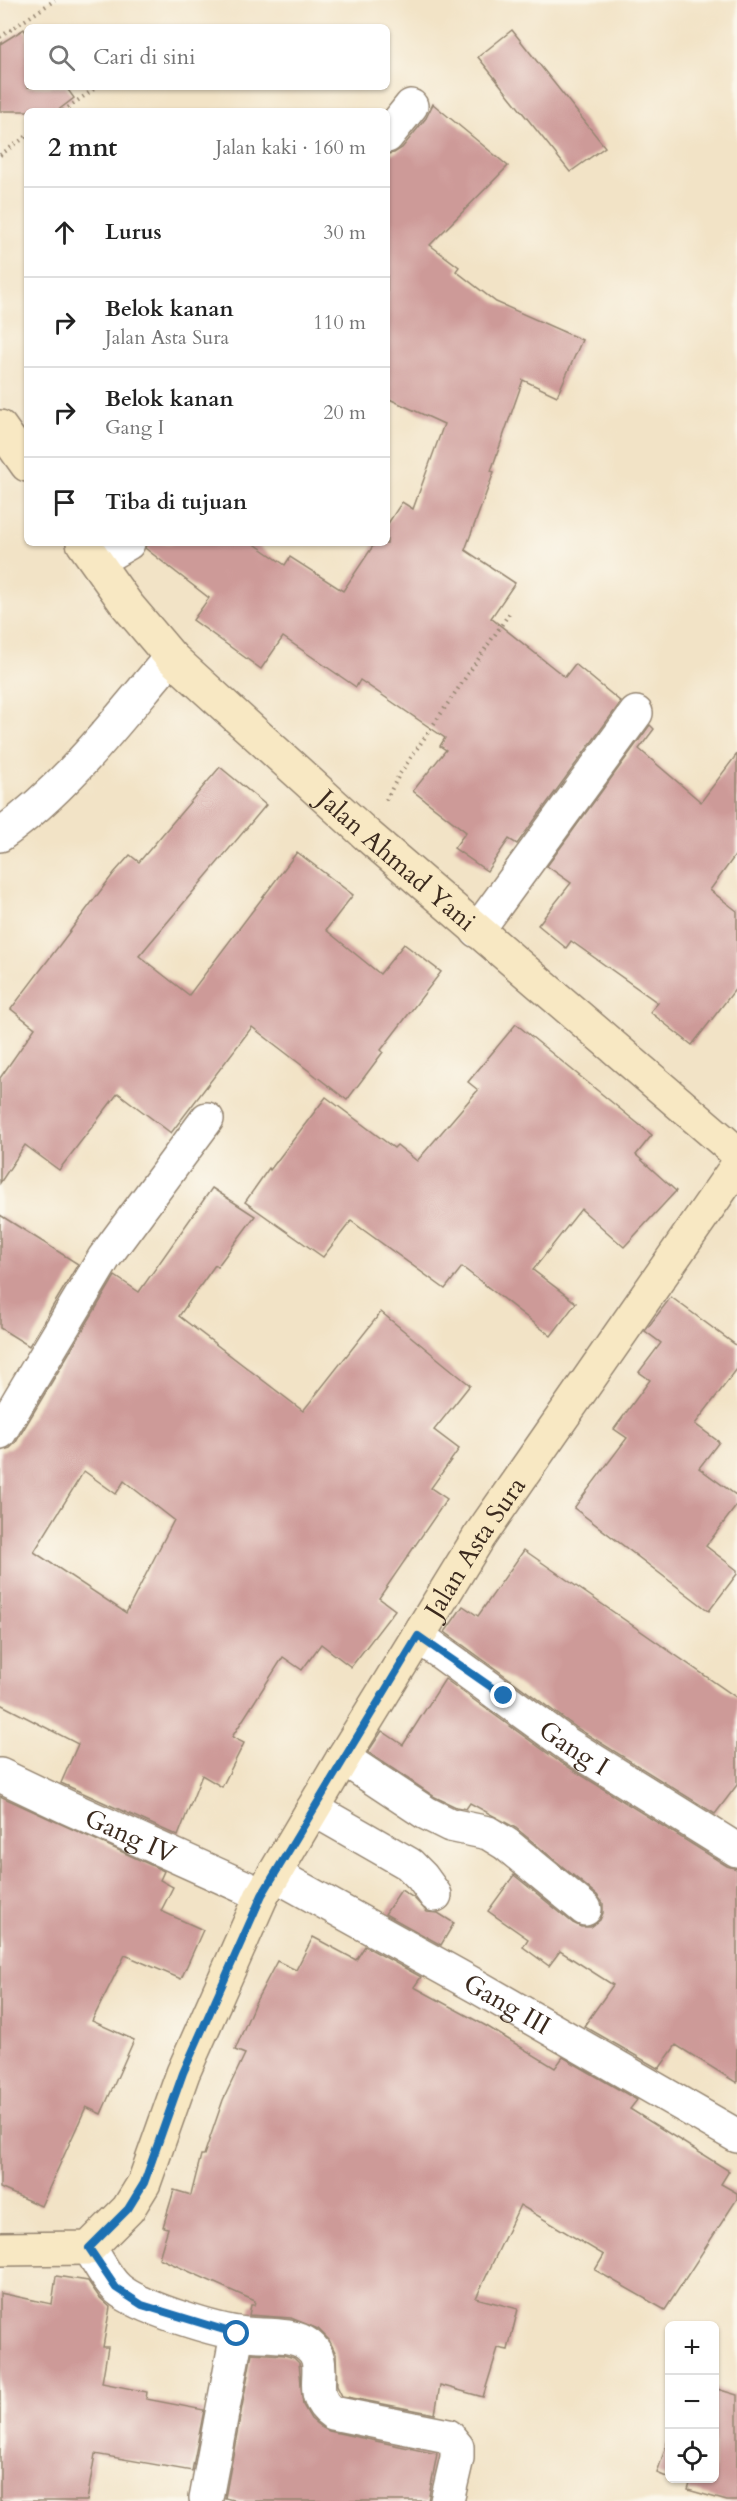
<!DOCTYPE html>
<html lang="id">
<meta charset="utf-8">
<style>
:root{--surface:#fff;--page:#f6f6f6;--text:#222;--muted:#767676;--line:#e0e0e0}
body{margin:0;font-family:Cardo,serif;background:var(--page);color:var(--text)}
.controls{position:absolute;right:18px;bottom:18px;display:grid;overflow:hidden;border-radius:9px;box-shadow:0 2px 4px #0004}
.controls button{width:54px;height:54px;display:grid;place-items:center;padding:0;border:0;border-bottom:2px solid var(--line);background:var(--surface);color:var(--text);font:30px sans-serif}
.stop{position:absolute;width:18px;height:18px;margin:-14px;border:4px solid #1f6fb2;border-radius:50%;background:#fff}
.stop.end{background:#1f6fb2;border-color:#fff;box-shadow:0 2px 6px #0008}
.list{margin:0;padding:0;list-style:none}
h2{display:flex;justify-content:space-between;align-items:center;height:78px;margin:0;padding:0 24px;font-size:26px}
h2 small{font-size:20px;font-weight:400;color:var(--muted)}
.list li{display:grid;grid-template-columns:39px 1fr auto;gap:18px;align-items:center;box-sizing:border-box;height:90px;padding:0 24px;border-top:2px solid var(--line)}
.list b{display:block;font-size:22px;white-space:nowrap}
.list p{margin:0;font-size:20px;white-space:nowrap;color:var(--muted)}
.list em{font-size:20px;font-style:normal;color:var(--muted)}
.icon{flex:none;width:33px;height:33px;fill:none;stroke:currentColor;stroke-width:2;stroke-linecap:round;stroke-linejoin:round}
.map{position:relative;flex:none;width:737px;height:2501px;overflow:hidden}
.search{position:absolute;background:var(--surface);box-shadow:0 2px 4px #0004;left:24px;top:24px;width:366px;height:66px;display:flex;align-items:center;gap:15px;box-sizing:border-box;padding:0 21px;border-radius:9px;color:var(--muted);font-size:22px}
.panel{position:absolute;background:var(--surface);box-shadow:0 2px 4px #0004;left:24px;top:108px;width:366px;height:438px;border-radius:9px}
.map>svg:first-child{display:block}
.building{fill:#cd9a98;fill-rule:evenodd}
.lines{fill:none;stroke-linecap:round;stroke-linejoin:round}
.street-casing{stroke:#968672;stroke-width:36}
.secondary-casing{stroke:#968672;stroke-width:36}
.path{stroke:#968672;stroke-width:4;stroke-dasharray:1.5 4.5;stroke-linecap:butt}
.street{stroke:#fff;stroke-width:33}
.secondary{stroke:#f8e8c3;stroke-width:33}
.route{stroke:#1f6fb2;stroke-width:8}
.labels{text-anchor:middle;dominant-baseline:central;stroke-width:4.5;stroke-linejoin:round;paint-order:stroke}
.street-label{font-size:26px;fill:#3b2a1e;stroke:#fbf7ec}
</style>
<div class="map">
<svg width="737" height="2501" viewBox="0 0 737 2501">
<rect width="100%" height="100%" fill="#fbf7ec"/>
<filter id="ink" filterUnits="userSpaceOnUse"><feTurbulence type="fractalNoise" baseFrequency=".0167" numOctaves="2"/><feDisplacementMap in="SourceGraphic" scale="12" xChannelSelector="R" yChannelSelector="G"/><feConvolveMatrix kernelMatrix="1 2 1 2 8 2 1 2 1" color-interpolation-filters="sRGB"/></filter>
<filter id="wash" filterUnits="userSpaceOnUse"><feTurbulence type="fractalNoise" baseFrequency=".008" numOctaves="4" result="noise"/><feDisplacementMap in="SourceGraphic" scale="24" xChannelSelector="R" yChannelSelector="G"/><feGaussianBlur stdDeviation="1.35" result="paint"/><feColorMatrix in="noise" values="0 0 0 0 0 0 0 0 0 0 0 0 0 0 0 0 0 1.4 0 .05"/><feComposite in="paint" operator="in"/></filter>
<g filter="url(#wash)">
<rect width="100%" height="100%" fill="#f2e3c6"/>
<g id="blocks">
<!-- building -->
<g class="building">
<polygon points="24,29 27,34 27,87 66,87 74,98 57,111 0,111 0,44"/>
<polygon points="512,30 605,147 570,172 478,57"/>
<polygon points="433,104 508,166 430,245 459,267 456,271 496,302 582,340 557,396 523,380 491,471 494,472 465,550 515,583 491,618 565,677 575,664 621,702 517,844 509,839 487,871 454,848 466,832 413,791 446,750 440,746 445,738 360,680 356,687 283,637 261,669 193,620 209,598 145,548 147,543 253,543 285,565 290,557 343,591 375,543 387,543 387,525 402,502 413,509 444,424 387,398 387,154 394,153 402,148 426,118"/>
<polygon points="650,725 654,729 639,749 701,802 737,754 737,853 710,890 737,911 737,987 692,1045 650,1012 658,1003 571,941 566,948 538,925 571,883 547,866"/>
<polygon points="220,767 266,805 139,956 189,995 297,852 353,895 326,930 380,974 404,944 441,972 381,1050 383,1052 347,1100 252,1027 171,1133 118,1093 59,1170 25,1145 0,1183 0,1078 35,1028 11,1009 114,873 130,855 139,862"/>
<polygon points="516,1024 652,1135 636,1155 676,1191 624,1247 581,1209 533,1270 576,1303 551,1336 462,1267 445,1289 351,1221 323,1257 245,1202 269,1168 270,1170 326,1097 394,1148 397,1145 417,1161 478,1090 468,1082"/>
<path d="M 212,1188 L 255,1216 L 217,1267 L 215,1265 L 179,1316 L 303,1411 L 381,1312 L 470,1385 L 434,1430 L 459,1449 L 431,1488 L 447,1499 L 379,1598 L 395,1610 L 351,1667 L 321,1644 L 302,1670 L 283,1657 L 232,1737 L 244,1743 L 222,1787 L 202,1775 L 178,1836 L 61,1783 L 78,1744 L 0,1704 L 0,1451 L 10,1448 L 16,1442 L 115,1276 L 139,1292 ZM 84,1471 L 116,1494 L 124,1481 L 174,1520 L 126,1613 L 34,1552 Z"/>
<polygon points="0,1215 78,1264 29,1346 0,1328"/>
<polygon points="671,1297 737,1346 737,1369 695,1424 719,1442 699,1468 737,1496 737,1505 706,1546 737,1570 737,1574 709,1611 574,1508 627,1438 614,1429 650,1380 639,1372 661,1343 645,1331"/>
<polygon points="524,1550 737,1698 737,1785 715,1814 577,1728 445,1632 463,1606 478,1616"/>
<polygon points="445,1679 557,1760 727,1866 737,1869 737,2083 676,2045 659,2069 584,2026 613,1985 560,1951 549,1966 523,1947 528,1939 488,1911 514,1875 573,1923 581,1927 591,1927 600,1920 603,1913 603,1903 597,1895 516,1828 470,1803 466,1809 456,1807 435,1797 368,1752 382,1731 403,1745"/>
<polygon points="0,1796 164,1871 160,1880 173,1887 161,1911 203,1930 181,1979 125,1955 92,2021 134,2040 101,2114 86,2107 41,2206 0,2188"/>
<polygon points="401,1890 414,1898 427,1912 438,1913 454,1923 441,1945 385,1914"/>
<polygon points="313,1937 356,1960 365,1946 421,1977 414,1987 488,2027 555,2068 563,2057 637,2100 630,2109 729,2171 721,2184 737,2193 737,2199 665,2310 595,2270 604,2255 520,2205 476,2298 518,2309 508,2350 498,2348 483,2397 440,2385 435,2414 342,2396 337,2386 336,2354 329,2340 318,2329 291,2318 249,2315 251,2305 254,2305 255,2301 159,2258 168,2228 163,2227 174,2190 191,2195 201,2155 204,2155 223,2100 245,2054 235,2050 254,2005 277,1961 296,1970"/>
<polygon points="56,2276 88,2281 99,2297 110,2307 103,2347 108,2347 102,2383 147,2392 146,2399 204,2410 192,2471 95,2454 87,2501 0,2501 0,2293 52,2304"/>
<polygon points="252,2353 284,2355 294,2358 299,2363 303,2405 311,2419 321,2427 329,2431 437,2454 428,2501 237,2501 225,2498"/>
<polygon points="714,2388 737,2395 737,2501 727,2501 688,2490 690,2484 672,2478 714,2478"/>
<polygon points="669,2437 669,2478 657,2473"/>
</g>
</g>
</g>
<g filter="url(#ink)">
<use href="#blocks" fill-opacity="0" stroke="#968672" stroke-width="1.5"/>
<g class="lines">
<defs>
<g id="street">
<polyline points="387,136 411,106"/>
<polyline points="97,561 128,543"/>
<path d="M 0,835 C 67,788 118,719 171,657"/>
<polyline points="477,931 636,713"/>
<polyline points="0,1432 104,1258 207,1119"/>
<path id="s1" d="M 418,1636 L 567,1744 L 737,1850"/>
<polyline points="343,1758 426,1813 450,1825 488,1833 506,1844 585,1909"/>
<path id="s2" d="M 0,1775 L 65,1806 L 262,1895"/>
<polyline points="313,1809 409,1864 422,1877 435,1895"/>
<path id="s3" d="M 274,1874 L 476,1986 L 737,2136"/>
<path d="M 89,2248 C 98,2260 106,2279 118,2289 C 139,2307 218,2332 246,2334 C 265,2336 293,2333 308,2345 C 333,2364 303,2393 333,2413 L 448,2436 L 457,2447 L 457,2458 L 447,2501"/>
<polyline points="206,2498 237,2334"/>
</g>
<g id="secondary">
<polyline points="0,427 27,465"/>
<path id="s4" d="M 83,543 L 127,605 L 171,657 L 367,835 L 737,1153"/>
<path id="s5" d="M 0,2249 L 89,2248 L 128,2209 L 144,2183 L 183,2073 L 262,1895 L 343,1758 L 479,1537 L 737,1166"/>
</g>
</defs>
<!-- street casing -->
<use href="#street" class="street-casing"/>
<!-- secondary casing -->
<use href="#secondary" class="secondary-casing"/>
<!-- path -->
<g class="path">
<polyline points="0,37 55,0"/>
<polyline points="63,111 97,87"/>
<polyline points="0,155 27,136"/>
<polyline points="386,800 399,775 511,611"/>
</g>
<!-- street -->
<use href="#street" class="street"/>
<!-- secondary -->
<use href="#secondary" class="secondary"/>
</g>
</g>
<g class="lines" filter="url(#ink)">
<!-- route -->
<polyline class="route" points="237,2334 142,2305 116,2288 89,2248 128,2209 144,2183 183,2073 262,1895 418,1636 504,1696"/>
</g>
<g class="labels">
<!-- street labels -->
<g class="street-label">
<text stroke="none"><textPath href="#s4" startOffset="448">Jalan Ahmad Yani</textPath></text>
<text stroke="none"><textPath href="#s5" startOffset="894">Jalan Asta Sura</textPath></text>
<text stroke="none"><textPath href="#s1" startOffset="192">Gang I</textPath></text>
<text stroke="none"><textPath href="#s2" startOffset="144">Gang IV</textPath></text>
<text stroke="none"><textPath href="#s3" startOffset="267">Gang III</textPath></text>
</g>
</g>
</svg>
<div class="controls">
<button>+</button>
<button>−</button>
<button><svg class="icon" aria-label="locate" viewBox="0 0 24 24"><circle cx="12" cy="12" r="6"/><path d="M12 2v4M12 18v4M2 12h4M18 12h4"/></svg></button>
</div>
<div class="stop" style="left:237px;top:2334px"></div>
<div class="stop end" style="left:504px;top:1696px"></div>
<div class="search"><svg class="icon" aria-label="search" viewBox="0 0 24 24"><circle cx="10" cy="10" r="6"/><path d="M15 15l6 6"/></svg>Cari di sini</div>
<section class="panel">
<h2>2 mnt<small>Jalan kaki · 160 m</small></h2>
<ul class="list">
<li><svg class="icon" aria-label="ahead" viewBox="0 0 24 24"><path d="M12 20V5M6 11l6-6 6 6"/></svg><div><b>Lurus</b></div><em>30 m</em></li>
<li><svg class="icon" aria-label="right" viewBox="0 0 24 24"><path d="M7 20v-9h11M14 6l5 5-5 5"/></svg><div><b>Belok kanan</b><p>Jalan Asta Sura</p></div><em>110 m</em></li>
<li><svg class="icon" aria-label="right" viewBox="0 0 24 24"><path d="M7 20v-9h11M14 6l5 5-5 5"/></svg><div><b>Belok kanan</b><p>Gang I</p></div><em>20 m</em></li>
<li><svg class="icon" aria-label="arrive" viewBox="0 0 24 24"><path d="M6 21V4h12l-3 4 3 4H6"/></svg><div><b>Tiba di tujuan</b></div></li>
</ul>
</section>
</div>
